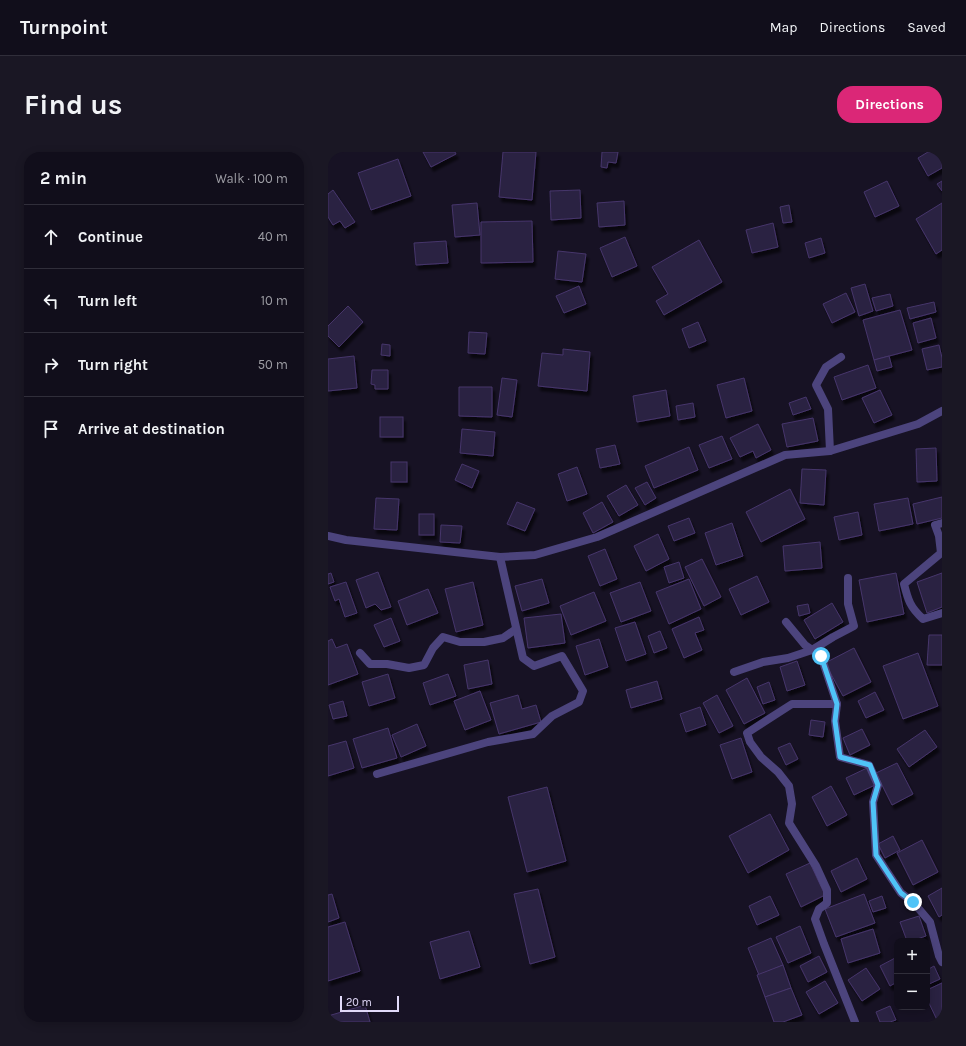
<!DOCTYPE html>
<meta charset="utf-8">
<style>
:root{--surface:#110e1b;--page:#1a1724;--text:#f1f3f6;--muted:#9c9ca3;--line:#302e3a;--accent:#db2777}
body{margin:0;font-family:Karla,sans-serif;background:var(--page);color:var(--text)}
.controls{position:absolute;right:12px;bottom:12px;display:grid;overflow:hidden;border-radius:8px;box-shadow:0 2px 10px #0003}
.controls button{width:36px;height:36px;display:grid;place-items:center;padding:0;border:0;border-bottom:1px solid var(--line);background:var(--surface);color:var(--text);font:20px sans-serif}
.scale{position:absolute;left:12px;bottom:10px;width:59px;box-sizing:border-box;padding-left:4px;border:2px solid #e2dafa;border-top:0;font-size:11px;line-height:14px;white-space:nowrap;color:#e2dafa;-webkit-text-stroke:3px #171224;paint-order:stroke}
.stop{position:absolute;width:12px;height:12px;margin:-9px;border:3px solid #4fc3f7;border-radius:50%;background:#fff}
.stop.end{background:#4fc3f7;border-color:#fff;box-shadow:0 1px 4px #0008}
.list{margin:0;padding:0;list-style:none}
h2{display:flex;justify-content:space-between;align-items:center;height:52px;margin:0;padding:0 16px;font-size:17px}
h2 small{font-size:13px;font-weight:400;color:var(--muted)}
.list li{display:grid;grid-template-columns:26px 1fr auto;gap:12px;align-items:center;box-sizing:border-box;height:64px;padding:0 16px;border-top:1px solid var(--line)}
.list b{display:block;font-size:15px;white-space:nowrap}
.list em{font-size:13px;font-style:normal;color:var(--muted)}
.icon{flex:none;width:22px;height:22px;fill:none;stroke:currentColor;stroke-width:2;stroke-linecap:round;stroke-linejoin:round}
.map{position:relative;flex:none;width:614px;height:870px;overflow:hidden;border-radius:16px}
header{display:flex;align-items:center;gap:24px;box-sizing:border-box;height:56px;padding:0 20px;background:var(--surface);border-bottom:1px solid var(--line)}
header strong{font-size:19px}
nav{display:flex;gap:22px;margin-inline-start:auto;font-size:14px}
.intro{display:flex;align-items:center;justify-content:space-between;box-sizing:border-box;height:96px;padding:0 24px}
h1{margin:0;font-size:28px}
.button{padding:10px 18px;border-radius:16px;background:var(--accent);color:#fff;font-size:14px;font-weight:700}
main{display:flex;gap:24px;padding:0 24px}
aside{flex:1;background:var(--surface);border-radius:16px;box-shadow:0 2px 10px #0003}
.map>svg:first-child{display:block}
.building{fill:#2b2143;stroke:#46366b;filter:url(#shadow)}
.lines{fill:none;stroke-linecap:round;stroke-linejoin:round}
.street{stroke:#4c447d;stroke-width:8}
.route{stroke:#4fc3f7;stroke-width:5}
</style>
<header>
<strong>Turnpoint</strong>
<nav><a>Map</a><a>Directions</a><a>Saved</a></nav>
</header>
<div class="intro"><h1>Find us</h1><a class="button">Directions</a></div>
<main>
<aside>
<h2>2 min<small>Walk · 100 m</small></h2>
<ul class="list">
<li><svg class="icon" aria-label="ahead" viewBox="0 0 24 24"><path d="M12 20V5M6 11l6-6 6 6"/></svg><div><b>Continue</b></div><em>40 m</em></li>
<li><svg class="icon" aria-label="left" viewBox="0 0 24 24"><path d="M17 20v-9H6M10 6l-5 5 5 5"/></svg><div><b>Turn left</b></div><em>10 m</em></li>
<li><svg class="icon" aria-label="right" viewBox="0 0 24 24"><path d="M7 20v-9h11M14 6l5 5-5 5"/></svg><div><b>Turn right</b></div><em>50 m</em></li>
<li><svg class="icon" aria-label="arrive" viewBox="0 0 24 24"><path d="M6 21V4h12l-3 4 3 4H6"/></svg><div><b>Arrive at destination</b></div></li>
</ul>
</aside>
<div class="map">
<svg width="614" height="870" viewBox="0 0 614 870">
<defs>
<filter id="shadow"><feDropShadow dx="2.5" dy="4.5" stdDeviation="1" flood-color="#0009"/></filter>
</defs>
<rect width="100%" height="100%" fill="#171224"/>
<!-- building -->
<g class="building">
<polygon points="95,0 127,0 128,2 103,15"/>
<polygon points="175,0 208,0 204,48 171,45"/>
<polygon points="274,0 290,0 288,11 280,10 279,16 273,15"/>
<polygon points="600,0 614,0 614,16 600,24 590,6"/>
<polygon points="70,7 83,44 43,58 30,21"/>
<polygon points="559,29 571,54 547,65 536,40"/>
<polygon points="614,29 614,39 609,32"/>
<polygon points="5,38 27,70 17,76 12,69 5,73 0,65 0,42"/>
<polygon points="252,38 253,66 223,68 222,39"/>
<polygon points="296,49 297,73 271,75 269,51"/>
<polygon points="149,51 152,83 127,85 124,53"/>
<polygon points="614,51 614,98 608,102 588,67"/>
<polygon points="461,53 464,70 455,71 452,55"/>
<polygon points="204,69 205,110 153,111 153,70"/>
<polygon points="445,71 450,95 424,101 418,78"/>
<polygon points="297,85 309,114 284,125 272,96"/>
<polygon points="493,86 497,101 481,106 477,91"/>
<polygon points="371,88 394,130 336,163 328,149 340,142 324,115"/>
<polygon points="118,89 120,111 88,113 86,91"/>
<polygon points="230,99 258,102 254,130 227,127"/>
<polygon points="537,132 545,159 531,164 523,136"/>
<polygon points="251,134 258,152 236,161 228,144"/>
<polygon points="518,141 527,160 504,171 495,152"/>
<polygon points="562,142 565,154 548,159 544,146"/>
<polygon points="606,150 608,160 582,167 579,156"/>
<polygon points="20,154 35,170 11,195 0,184 0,174"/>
<polygon points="572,158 584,198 546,208 535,168"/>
<polygon points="603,166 608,186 590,191 585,171"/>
<polygon points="370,170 378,189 361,196 354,177"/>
<polygon points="141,180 159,181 157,202 140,201"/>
<polygon points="54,192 62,193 62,204 53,203"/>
<polygon points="611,193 614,206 614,215 599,218 594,197"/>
<polygon points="235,197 262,200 259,239 210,234 214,201 235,203"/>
<polygon points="26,204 29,236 0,239 0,207"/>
<polygon points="561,204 564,215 549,219 546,208"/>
<polygon points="540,213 548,236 514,248 506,225"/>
<polygon points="44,218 60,218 60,237 47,237 47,233 43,232"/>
<polygon points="174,226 189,228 184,265 169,263"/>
<polygon points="416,226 424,259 398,266 389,233"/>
<polygon points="131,235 164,235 164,265 131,264"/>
<polygon points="338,238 342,264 309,270 305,244"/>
<polygon points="552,238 564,263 546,271 534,246"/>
<polygon points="478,245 483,257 465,263 461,251"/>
<polygon points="365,251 367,265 350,268 348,254"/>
<rect x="52" y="265" width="23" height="20"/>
<polygon points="485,266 490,289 459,295 454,272"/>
<polygon points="430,272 443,298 428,306 425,299 412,305 402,286"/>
<polygon points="134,277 167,280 165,304 132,301"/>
<polygon points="394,284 404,307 381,316 371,293"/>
<polygon points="287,293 292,312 272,316 268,297"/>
<polygon points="361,295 370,318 326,336 317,314"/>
<polygon points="608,296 609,329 589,330 588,297"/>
<rect x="63" y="310" width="16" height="20"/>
<polygon points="134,312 151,319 144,336 127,328"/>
<polygon points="249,315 259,342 239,349 230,322"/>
<polygon points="474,317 498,318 496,353 472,351"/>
<polygon points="319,330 328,346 317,353 307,336"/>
<polygon points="298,333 310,353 291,364 279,344"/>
<polygon points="462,337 477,367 433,390 418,360"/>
<polygon points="614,345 614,366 589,372 585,352"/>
<polygon points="48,346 71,347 69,378 46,377"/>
<polygon points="580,346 585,372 551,379 546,352"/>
<polygon points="189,350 207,357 197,379 179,372"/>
<polygon points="274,350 285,370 265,381 255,361"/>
<polygon points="530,360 534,383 511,388 506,365"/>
<rect x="91" y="362" width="15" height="21"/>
<polygon points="361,366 367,381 346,389 340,374"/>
<polygon points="404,371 415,404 388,413 377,381"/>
<polygon points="113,373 134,374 132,391 112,390"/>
<polygon points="330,382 341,407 318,419 306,394"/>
<polygon points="492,390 494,416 457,419 455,394"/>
<polygon points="277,397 289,427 272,434 260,404"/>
<polygon points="374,407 393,445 376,454 357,415"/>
<polygon points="351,410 356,426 341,431 336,415"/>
<polygon points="50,420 63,455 53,458 47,452 38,456 28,428"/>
<polygon points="3,421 6,430 0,432 0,422"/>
<polygon points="568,421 576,462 539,470 531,428"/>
<polygon points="614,421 614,455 599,461 589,430"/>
<polygon points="429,424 441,450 413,463 401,437"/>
<polygon points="214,427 221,451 194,459 187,434"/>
<polygon points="361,427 373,457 341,472 328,440"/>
<polygon points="18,430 29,461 17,465 11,447 7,449 2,435"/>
<polygon points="145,430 155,473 128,480 117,437"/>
<polygon points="312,430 323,459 293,470 282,441"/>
<polygon points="100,437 110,461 79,473 70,449"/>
<polygon points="266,440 278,469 243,483 232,454"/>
<polygon points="504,451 515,470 487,487 476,468"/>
<polygon points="480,452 482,461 471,464 469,454"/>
<polygon points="233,462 237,491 200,496 196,466"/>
<polygon points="371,465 376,478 367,481 374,498 356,506 344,477"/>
<polygon points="63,466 72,489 56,495 46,473"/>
<polygon points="307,470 318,502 298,509 287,476"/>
<polygon points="332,479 339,496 326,501 320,484"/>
<polygon points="601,483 614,483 614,513 599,513"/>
<polygon points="4,487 8,496 19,492 30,522 0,533 0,489"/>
<polygon points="271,487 280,515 257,523 248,494"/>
<polygon points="526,496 543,530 515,544 497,511"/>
<polygon points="590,501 610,554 575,567 555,514"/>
<polygon points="160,508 164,532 140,537 136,513"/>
<polygon points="469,509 477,533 459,539 452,515"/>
<polygon points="60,522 67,546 41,554 34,530"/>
<polygon points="120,522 128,544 102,553 95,531"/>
<polygon points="419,526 437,561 416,572 398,538"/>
<polygon points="329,529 334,547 303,556 298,538"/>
<polygon points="441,530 447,548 435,552 429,535"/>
<polygon points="152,539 163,568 137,578 126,549"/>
<polygon points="547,540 556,558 538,566 530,549"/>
<polygon points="190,543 194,557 208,553 213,570 171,582 162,551"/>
<polygon points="389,543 405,574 391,581 375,551"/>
<polygon points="15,549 19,564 5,567 1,553"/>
<polygon points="372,555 378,573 358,580 352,562"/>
<polygon points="483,568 497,570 495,585 481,583"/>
<polygon points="89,572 98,594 73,605 64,583"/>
<polygon points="60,576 69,606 34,616 25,587"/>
<polygon points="534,577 542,593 522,603 515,586"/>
<polygon points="597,578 609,595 581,615 569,597"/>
<polygon points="413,586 424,620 404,627 392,593"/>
<polygon points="18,589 26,616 0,624 0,594"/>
<polygon points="462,591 470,607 458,613 450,596"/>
<polygon points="569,611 585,642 564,653 548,621"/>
<polygon points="539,616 547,633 526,643 518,626"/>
<polygon points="503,634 519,663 499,674 484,645"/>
<polygon points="219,635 238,709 199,720 180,645"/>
<polygon points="442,662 461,698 420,721 401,684"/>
<polygon points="565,684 572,698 557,706 550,692"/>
<polygon points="594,688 610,720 585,733 569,701"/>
<polygon points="529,706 539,727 513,740 503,719"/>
<polygon points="482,711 497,743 473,755 458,722"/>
<polygon points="614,736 614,763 611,765 600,744"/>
<polygon points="210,737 227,805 202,812 186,742"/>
<polygon points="4,742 11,766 0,770 0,743"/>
<polygon points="536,742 547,771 508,785 497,757"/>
<polygon points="442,744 451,763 429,773 421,754"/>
<polygon points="554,744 558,756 545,760 541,749"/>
<polygon points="591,764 598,784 583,789 579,789 572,770"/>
<polygon points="17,770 32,819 0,829 0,775"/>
<polygon points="472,774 483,801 460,811 448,785"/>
<polygon points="545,777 552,801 520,811 513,787"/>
<polygon points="141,779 152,815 112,827 102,790"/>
<polygon points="443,786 455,813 431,823 420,796"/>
<polygon points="491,804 499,820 480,830 472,814"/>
<polygon points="569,805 569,830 562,834 552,814"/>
<polygon points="455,813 463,836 437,845 429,823"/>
<polygon points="606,814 612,827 599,833 599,818"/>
<polygon points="538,816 552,837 534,849 520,828"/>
<polygon points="497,829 510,851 491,862 478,840"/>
<polygon points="614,831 614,869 610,870 599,847 599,838"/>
<polygon points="463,836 474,863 455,870 446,870 437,845"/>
<polygon points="37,853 42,870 0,870 0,864"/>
<polygon points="562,854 568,868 562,870 552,870 548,860"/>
</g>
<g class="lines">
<!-- street -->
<g class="street">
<polyline points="502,299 500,257 488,233 498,215 513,205"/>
<path d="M 614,371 L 607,373 L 611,384 L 613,401 L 576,432 C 580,448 582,455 595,467 L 614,461"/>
<polyline points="0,384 18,388 172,405 207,403 269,385 457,303 502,299 590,272 614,259"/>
<polyline points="458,470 477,493 493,504 509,552 507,569 512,605 541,613 550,633 545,650 548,703 573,741 585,750 602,770 611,804 614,810"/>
<polyline points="32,501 42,512 59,512 81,516 96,513 105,496 115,485 132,490 156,490 175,486 188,477"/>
<polyline points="406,520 435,510 460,506 484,498 505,485 526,474 520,452 520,426"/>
<polyline points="509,552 464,552 419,581 422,590 433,605 450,620 461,634 464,652 461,671 488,714 499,738 499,751 491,757 487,767 496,792 527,870"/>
<polyline points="49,622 160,590 205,582 224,564 251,550 255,539 234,504 206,514 195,506 172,405"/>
</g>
</g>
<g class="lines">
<!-- route -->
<polyline class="route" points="493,504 509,552 507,569 512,605 542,613 550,633 545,650 548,703 573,741 585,750"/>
</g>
</svg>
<div class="controls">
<button>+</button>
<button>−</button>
</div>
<div class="scale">20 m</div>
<div class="stop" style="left:493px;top:504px"></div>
<div class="stop end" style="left:585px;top:750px"></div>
</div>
</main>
